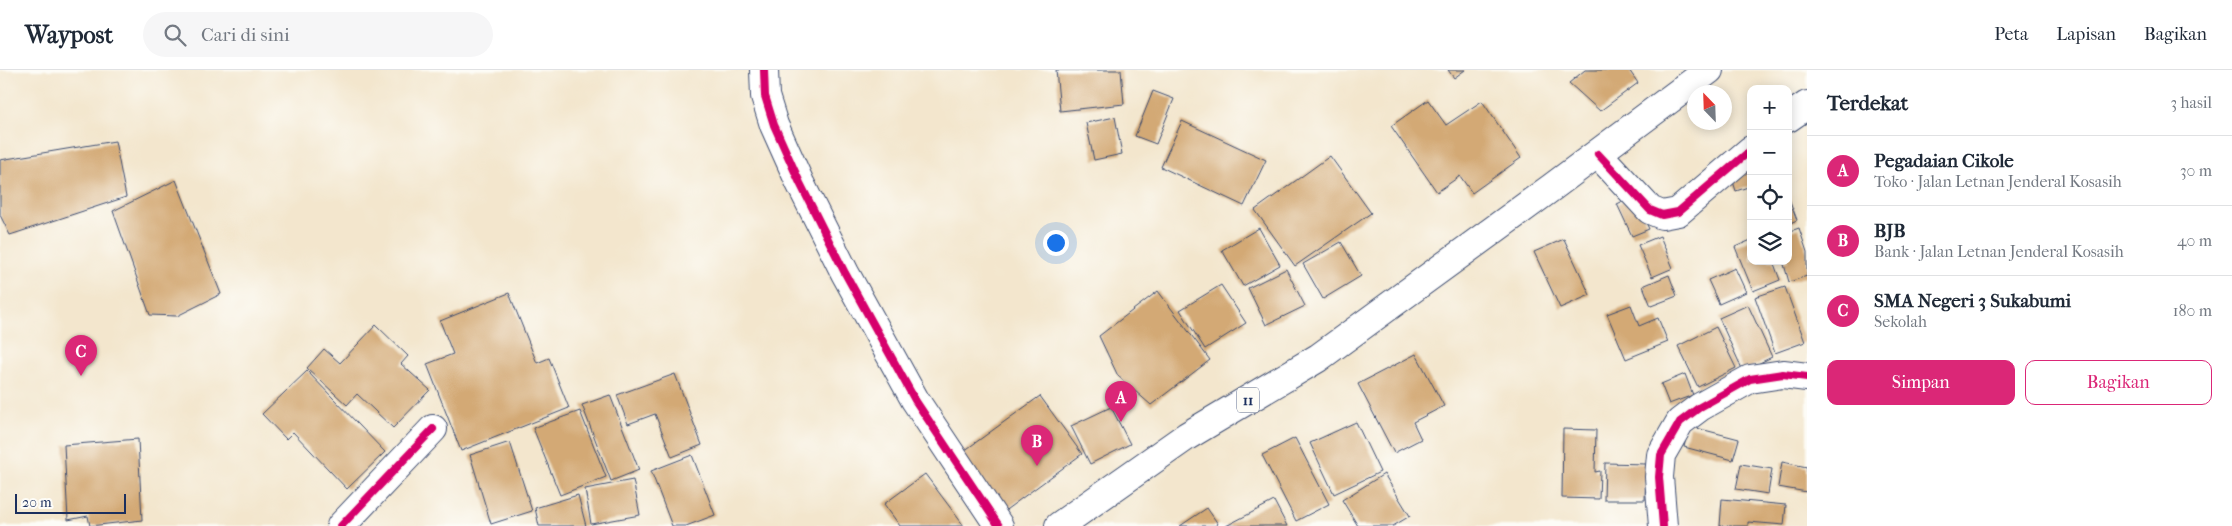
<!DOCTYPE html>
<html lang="id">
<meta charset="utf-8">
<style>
:root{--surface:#fff;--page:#f6f6f7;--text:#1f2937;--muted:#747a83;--line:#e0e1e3;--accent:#db2777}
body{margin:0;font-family:"IM FELL French Canon",serif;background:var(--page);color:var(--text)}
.controls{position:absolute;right:15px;top:15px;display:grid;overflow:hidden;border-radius:10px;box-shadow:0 2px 12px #0003}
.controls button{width:45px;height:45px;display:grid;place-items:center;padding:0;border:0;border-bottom:1px solid var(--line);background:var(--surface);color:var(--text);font:25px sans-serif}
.compass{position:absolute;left:1687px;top:15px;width:45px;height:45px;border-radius:50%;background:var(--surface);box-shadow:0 2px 12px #0003;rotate:337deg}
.scale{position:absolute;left:15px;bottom:12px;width:111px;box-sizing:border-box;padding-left:5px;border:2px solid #1b2f5e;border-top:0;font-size:14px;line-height:18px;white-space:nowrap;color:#1b2f5e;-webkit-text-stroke:4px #fdfcf7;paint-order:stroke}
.you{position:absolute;left:1055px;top:172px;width:18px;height:18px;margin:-12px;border:4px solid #fff;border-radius:50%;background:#1a73e8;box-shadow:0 0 0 8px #1a73e833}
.badge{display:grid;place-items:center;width:32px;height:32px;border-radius:50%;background:var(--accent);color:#fff;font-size:16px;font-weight:700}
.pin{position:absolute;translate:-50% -41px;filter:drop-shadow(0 1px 2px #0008)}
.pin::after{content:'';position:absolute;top:26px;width:18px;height:15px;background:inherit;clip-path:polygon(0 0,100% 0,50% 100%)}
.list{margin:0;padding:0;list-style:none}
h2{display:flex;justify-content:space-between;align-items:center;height:65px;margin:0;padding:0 20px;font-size:21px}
h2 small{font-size:16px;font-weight:400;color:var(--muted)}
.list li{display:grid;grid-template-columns:32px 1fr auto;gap:15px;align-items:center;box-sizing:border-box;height:70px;padding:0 20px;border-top:1px solid var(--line)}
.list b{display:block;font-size:19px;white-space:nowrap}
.list p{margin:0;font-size:16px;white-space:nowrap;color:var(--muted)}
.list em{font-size:16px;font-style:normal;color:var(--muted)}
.actions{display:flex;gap:10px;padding:15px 20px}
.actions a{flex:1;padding:11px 0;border:1px solid var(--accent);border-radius:10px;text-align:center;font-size:18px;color:var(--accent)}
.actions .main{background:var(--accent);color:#fff}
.icon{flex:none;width:28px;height:28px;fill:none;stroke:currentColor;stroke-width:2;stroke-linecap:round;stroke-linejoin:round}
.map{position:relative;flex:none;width:1807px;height:456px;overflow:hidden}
header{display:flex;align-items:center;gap:30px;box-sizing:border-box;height:70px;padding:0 25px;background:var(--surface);border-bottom:1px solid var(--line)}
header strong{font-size:24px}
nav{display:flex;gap:28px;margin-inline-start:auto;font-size:18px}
.search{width:350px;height:45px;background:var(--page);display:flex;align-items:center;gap:12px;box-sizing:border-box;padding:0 18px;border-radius:28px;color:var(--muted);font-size:19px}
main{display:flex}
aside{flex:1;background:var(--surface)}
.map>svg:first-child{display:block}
.building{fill:#d3a974}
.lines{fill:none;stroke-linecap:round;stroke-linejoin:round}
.minor-casing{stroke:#3b4a6f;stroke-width:30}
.trunk-casing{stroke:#3b4a6f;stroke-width:30}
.minor{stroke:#fff;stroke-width:28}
.trunk{stroke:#fff;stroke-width:28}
.cycleway-casing{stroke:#fdfcf7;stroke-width:11}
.cycleway{stroke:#d6006c;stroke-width:8}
.labels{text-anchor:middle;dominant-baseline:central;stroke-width:4;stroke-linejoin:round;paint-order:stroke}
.shield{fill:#fdfcf7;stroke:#5f6c8c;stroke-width:1}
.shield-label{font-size:15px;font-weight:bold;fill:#1b2f5e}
</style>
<header>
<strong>Waypost</strong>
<div class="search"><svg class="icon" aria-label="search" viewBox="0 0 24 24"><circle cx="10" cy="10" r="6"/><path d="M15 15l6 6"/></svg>Cari di sini</div>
<nav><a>Peta</a><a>Lapisan</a><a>Bagikan</a></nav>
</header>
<main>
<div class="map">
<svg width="1807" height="456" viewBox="0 0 1807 456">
<rect width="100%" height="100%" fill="#fdfcf7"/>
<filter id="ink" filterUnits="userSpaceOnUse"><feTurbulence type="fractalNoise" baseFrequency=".02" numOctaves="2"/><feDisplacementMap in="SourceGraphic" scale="10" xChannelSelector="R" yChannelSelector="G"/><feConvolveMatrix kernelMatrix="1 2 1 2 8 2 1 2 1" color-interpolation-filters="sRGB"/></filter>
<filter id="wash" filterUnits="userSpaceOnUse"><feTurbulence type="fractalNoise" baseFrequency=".0096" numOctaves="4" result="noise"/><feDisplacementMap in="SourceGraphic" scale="20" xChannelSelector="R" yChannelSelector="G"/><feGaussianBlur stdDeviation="1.12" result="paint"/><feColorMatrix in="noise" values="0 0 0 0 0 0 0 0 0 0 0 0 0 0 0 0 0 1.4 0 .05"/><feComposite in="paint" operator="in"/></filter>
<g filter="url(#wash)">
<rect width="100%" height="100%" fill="#f3e6cd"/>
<g id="blocks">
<!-- building -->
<g class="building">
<polygon points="1056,0 1121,0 1124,34 1060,41"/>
<polygon points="1448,0 1465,0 1454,8"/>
<polygon points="1585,0 1629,0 1638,13 1600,41 1569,13"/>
<polygon points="1153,21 1174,29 1156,74 1135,66"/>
<polygon points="1428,30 1446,55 1482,31 1521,88 1472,123 1460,106 1437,122 1391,56"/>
<polygon points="1115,47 1122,84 1094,90 1086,53"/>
<polygon points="1182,51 1266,90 1244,136 1161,97"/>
<polygon points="115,71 126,127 10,165 0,145 0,90"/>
<polygon points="1330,86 1371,143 1295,196 1255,140"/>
<polygon points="1751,90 1751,116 1736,121 1731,105"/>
<polygon points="176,110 221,224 177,246 150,245 113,141"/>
<polygon points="1634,126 1649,159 1632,166 1617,134"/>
<polygon points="1788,126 1797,150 1788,154"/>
<polygon points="1259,158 1280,195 1243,216 1222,180"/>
<polygon points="1799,158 1807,182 1807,206 1789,212 1783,191 1788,191 1788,162"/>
<polygon points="1660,166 1673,198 1652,207 1638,175"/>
<polygon points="1564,169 1590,225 1560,238 1534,182"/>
<polygon points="1751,170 1751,191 1773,191 1780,210 1753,221 1735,177"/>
<polygon points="1341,172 1361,206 1323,229 1303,194"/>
<polygon points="1735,198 1746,222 1719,234 1708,210"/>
<polygon points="1286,199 1305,236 1266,255 1248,218"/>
<polygon points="1669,205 1677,226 1651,236 1643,216"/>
<polygon points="1221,215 1246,253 1205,279 1180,240"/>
<polygon points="1785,217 1805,272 1775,283 1755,227"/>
<polygon points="1158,221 1210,290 1151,335 1118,306 1099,266"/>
<polygon points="509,223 537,293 549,288 569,338 461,381 427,294 453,284 440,251"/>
<polygon points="1631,235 1639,256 1658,248 1668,272 1626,289 1607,244"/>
<polygon points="1748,235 1772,287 1743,301 1719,248"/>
<polygon points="376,255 408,286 401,294 430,320 393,358 357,324 347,335 307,298 324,279 340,293"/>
<polygon points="1716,257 1736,298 1698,317 1678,276"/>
<polygon points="1416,284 1444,336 1413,352 1421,369 1394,383 1358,314"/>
<polygon points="307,301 385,382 347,419 293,362 286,369 262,344"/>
<polygon points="675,304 702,375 672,387 655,344 628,354 617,325"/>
<polygon points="1685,304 1693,325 1669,334 1661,314"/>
<polygon points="610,325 639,400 611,411 582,335"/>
<polygon points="1040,326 1082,384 999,445 957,386"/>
<polygon points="1111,337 1130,374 1090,394 1071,356"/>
<polygon points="580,341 606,407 560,425 533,358"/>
<polygon points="1356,352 1380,402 1334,424 1310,373"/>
<polygon points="1689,356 1739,369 1733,390 1684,377"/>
<polygon points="1563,359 1596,360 1595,402 1600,401 1599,429 1562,428"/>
<polygon points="1295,368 1329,434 1296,451 1262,385"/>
<polygon points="138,369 142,450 90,456 88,446 68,450 64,375"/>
<polygon points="510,372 532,441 491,454 470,385"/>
<polygon points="692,385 715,445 686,456 672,456 651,401"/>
<polygon points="1782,392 1807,397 1807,422 1778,417"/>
<polygon points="1605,393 1646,394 1645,430 1604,430"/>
<polygon points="1741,394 1772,399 1768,424 1736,419"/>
<polygon points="925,404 964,456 900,456 884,434"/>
<polygon points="1384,404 1410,446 1393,456 1358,456 1342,430"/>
<polygon points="633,410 640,445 591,454 585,419"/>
<polygon points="578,425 586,456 539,456 535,438"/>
<polygon points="1722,429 1786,435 1784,455 1748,452 1748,456 1720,456"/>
<polygon points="1274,431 1287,456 1226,456"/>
<polygon points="1207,438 1218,454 1215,456 1180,456"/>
</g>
</g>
</g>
<g filter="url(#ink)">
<use href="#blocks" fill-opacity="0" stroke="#3b4a6f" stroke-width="1"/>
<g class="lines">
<defs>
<g id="minor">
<polyline points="764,0 765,26 774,55 800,113 845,203 915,330 999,456"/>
<polyline points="1788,48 1807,35"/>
<polyline points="1598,84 1650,140 1662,145 1678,142 1751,80"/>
<polyline points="341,456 433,359"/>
<polyline points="1663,456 1659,407 1661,385 1680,352 1700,337 1750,309 1783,304 1807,307"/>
</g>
<polyline id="trunk" points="1059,456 1187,366 1318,288 1551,118 1709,0"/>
</defs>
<!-- minor casing -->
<use href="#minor" class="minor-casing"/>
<!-- trunk casing -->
<use href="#trunk" class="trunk-casing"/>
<!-- minor -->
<use href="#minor" class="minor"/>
<!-- trunk -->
<use href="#trunk" class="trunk"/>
<defs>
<g id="cycleway">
<polyline points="764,0 765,26 774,55 800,113 845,203 915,330 999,456"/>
<polyline points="1598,84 1650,140 1662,145 1678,142 1751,80"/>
<polyline points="341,456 433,359"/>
<polyline points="1663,456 1659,407 1661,385 1680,352 1700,337 1750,309 1783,304 1807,307"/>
</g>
</defs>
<!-- cycleway casing -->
<use href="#cycleway" class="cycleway-casing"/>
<!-- cycleway -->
<use href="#cycleway" class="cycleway"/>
</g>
</g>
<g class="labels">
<!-- shield labels -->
<rect class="shield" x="1237" y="317.5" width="22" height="25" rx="4"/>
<g class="shield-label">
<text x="1248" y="330">11</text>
</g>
</g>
</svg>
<div class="controls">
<button>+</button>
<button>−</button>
<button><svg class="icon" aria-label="locate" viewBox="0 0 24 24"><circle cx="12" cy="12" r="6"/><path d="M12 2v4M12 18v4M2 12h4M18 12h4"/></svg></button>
<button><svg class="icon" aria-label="layers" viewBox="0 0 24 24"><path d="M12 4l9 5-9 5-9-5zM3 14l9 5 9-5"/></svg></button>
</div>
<svg class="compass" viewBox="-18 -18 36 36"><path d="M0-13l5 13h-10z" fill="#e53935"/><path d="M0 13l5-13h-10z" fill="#747a83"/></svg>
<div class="scale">20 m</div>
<div class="you"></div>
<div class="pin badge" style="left:1121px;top:352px">A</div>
<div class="pin badge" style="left:1037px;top:396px">B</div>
<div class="pin badge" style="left:81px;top:306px">C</div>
</div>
<aside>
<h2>Terdekat<small>3 hasil</small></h2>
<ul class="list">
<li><span class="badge">A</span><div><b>Pegadaian Cikole</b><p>Toko · Jalan Letnan Jenderal Kosasih</p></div><em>30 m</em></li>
<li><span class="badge">B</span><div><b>BJB</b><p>Bank · Jalan Letnan Jenderal Kosasih</p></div><em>40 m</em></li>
<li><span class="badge">C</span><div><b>SMA Negeri 3 Sukabumi</b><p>Sekolah</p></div><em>180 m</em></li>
</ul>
<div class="actions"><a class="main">Simpan</a><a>Bagikan</a></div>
</aside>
</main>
